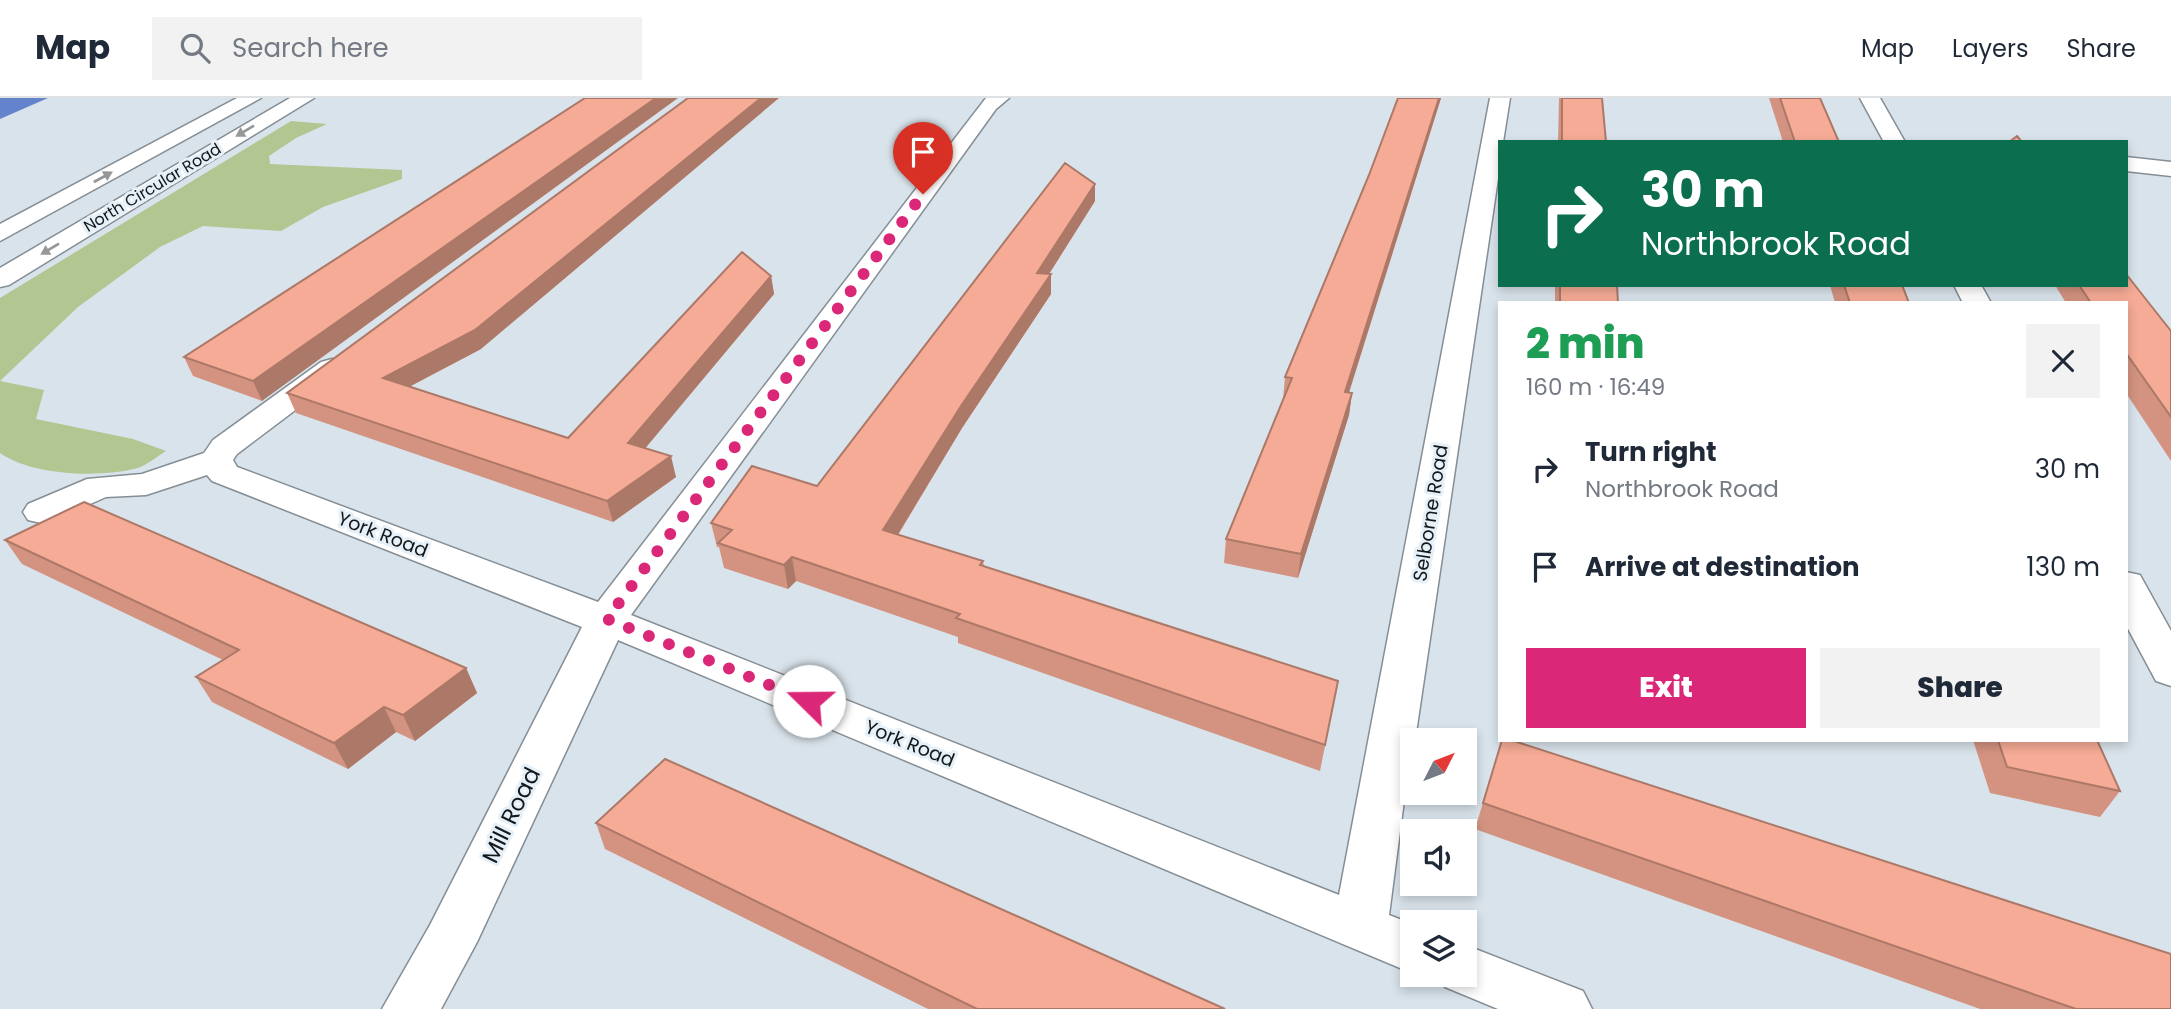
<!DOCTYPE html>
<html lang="en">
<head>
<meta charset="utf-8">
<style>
  body { margin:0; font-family:Poppins,sans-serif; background:#f2f2f3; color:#1f2937; height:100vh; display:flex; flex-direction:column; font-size:26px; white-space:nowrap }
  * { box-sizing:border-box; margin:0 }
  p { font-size:23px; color:#747a83 }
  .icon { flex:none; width:38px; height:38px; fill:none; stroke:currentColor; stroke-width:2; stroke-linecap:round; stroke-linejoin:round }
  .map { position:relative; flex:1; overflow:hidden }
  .panel { position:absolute; left:1498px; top:203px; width:630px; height:441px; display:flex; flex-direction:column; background:#fff; border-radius:0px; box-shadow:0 4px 10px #0003 }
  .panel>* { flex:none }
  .top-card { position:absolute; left:1498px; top:42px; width:630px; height:147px; border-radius:0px; box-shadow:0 4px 10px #0003; background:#0b6e4f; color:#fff; overflow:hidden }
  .needle { width:46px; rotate:48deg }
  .fabs { position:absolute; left:1400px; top:630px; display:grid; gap:14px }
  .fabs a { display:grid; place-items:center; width:77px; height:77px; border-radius:0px; background:#fff; box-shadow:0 4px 10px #0003; font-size:35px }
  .pin { position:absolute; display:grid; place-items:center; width:60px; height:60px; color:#fff; margin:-72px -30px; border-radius:50% 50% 50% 0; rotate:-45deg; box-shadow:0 0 7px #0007 }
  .pin .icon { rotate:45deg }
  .me { position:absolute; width:77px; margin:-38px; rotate:292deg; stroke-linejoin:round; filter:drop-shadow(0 0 5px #0008) }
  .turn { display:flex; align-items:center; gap:24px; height:147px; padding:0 28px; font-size:32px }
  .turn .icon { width:91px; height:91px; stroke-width:2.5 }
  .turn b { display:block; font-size:49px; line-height:60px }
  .round { display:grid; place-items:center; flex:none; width:74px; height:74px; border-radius:0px; background:#f2f2f3 }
  .summary { display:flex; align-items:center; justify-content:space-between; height:119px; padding:0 28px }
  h1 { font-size:42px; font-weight:800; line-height:52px; color:#1e9e55 }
  .action { display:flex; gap:14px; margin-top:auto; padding:14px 28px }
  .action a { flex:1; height:80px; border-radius:0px; background:#db2777; color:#fff; font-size:28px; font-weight:800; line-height:80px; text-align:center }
  .action a+a { background:#f2f2f3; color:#1f2937 }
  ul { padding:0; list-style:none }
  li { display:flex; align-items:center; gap:21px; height:98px; padding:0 28px }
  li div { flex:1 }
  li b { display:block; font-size:26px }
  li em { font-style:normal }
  header { display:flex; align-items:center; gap:42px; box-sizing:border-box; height:98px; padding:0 35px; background:#fff; border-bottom:2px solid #e0e1e3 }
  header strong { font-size:33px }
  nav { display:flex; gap:38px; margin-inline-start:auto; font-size:24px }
  .search { width:490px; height:63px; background:#f2f2f3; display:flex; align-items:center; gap:18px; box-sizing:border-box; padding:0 24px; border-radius:0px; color:#747a83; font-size:26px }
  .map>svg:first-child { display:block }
</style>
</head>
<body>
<header>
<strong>Map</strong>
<div class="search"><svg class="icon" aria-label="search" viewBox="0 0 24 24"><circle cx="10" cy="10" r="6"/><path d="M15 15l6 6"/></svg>Search here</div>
<nav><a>Map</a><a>Layers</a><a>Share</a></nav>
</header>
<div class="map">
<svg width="2171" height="911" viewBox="0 0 2171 911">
  <rect width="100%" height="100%" fill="#d9e3eb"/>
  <!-- green -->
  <path fill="#b2c692" d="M291 23 327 26 296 40 269 58 270 66 402 72V81L323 109 281 133 203 128 160 149 78 209 0 283 44 292 36 321 133 341 166 353C158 358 147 367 138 370 100 380 33 378 0 355V200Z"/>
  <!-- water -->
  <path fill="#6384cd" d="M0 0H48L0 21Z"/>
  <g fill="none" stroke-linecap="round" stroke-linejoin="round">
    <defs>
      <path id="minor" d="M986 0H1009L996 11 631 517 1339 797 1490 0H1510L1503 44H1500V67L1415 642H1412L1389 817 1412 826V875L618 542 477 844 441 911H382L430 827 582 529 212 383 207 377 146 397 106 399 54 422 41 425 28 422 23 414 28 406 87 381 142 376 204 355 213 342 321 264 332 261 343 264 347 270 343 276 237 356 233 362 237 369 598 504Z
        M1860 0H1880L1905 44H1884Z
        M2126 59 2171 64V78L2126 73Z
        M1954 187H1981L1991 205H1963Z
        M2126 474 2140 477 2171 533V588L2156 583 2126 527Z
        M1465 847 1583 893 1592 911H1498L1445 889 1439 877H1465Z"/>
      <path id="highway" d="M237 0H261L0 143V126Z
        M290 0H314L9 187 0 189V170Z"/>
    </defs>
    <!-- minor casing -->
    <use href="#minor" stroke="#858e95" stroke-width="3"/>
    <!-- highway casing -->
    <use href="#highway" stroke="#858e95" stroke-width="3"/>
    <!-- minor -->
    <use href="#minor" fill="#fff" fill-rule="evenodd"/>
    <!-- highway -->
    <use href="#highway" fill="#fff" fill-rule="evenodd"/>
  </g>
  <!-- wall -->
  <path fill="#d39380" d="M585 0 262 303 193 278 184 259Z
    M1398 0H1441L1349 295H1352L1349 317 1298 480 1224 465 1226 441 1283 301 1285 279 1369 77Z
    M1559 0H1602L1606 44H1558Z
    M1769 0H1820L1839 44H1783Z
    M1095 86V103L1049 176 1051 196 962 330 898 437 983 463 984 469 1333 608 1320 673 958 545V539L796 483 788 491 724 470 719 449H717L711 425 817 388Z
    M771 178 774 196 645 350 676 379 613 424 296 315 287 295 481 251 410 288 568 340Z
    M1555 187H1617L1618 205H1555Z
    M1830 187H1902L1909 205H1835Z
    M2055 187H2126L2171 233V363L2126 295V205H2066Z
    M5 442 466 570 477 595 415 643 396 634 348 671 212 604 196 579 223 562 22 466Z
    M1502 642 2171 911H1980L1475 731Z
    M1973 642H2097L2120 693 2100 719 1990 695Z
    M596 725 1225 911H928L605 751Z"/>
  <!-- shaded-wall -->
  <path fill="#ac7868" d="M656 0H678L262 303 253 283Z
    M761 0H779L481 251 390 299 383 280Z
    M1439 0H1441L1342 316 1345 294Z
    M1095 86V103L1037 195V175Z
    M1051 176V196L962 330 886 456 883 432 961 308Z
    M771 178 774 196 633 365 628 345Z
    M1352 295 1349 317 1298 480 1301 456Z
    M671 358 676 379 613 424 607 403Z
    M792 459 796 483 788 491 784 467Z
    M466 570 477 595 415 643 403 617Z
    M384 609 396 634 348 671 334 645Z"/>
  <!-- building -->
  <path fill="#f5ab95" stroke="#ac7868" stroke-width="2" d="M585 0H656L253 283 184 259Z
    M688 0H761L475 232 383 280 568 340 742 154 771 178 628 345 671 358 607 403 287 295Z
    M1398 0H1439L1345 294 1352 295 1301 456 1226 441 1292 280 1285 279 1369 77Z
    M1562 0H1602L1606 44H1562Z
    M1780 0H1820L1839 44H1795Z
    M2017 38 2022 44H2009Z
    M1065 65 1095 86 1037 175 1051 176 961 308 883 432 983 463 980 467 1338 583 1325 647 956 520 960 516 792 459 784 467 718 445 732 432 711 425 752 368 817 388Z
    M2126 176 2171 233V319L2126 255V205H2091L2079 187H2126Z
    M1560 187H1617L1618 205H1560Z
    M1844 187H1902L1909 205H1850Z
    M84 404 466 570 403 617 384 609 334 645 196 579 239 552 5 442Z
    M1502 642H1511L2171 856V911H2076L1483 705Z
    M1998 642H2097L2120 693 2007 669Z
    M665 661 1225 911H977L596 725Z"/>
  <!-- one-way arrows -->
  <defs><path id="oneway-solid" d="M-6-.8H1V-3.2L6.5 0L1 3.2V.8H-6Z" transform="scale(1.75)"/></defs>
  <g fill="#959798">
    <use href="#oneway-solid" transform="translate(245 33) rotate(149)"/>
    <use href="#oneway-solid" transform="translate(103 79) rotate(-29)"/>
    <use href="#oneway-solid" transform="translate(50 151) rotate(149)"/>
  </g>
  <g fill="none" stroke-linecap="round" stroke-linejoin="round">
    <!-- route -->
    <path stroke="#db2777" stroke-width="12" stroke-dasharray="0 21.6" d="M809 603 607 521 923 96"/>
  </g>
  <g text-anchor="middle" stroke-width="6" stroke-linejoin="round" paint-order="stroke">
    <!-- far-street labels -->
    <g font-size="16" fill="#14181a" stroke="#e6f0f8">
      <text transform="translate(152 89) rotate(-31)" y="6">North Circular Road</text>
    </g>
    <!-- street labels -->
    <g font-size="19" fill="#14181a" stroke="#e6f0f8">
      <text transform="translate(1430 415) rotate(-81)" y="7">Selborne Road</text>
      <text transform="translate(383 436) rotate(21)" y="7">York Road</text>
      <text transform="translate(910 645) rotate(22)" y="7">York Road</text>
    </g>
    <!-- near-street labels -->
    <g font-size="23" fill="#14181a" stroke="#e6f0f8">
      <text transform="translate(511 717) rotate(-64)" y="8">Mill Road</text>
    </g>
  </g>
</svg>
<div class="fabs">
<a><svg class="needle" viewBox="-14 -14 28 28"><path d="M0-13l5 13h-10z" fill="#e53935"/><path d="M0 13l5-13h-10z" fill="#747a83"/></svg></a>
<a><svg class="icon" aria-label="sound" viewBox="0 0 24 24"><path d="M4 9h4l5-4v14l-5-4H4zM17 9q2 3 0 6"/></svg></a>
<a><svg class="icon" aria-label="layers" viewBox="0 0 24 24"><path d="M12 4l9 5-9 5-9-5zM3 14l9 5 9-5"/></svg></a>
</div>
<div class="pin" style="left:923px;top:96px;background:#d93025"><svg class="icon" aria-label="arrive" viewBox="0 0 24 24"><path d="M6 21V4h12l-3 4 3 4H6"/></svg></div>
<svg class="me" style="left:809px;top:603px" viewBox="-20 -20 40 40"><circle r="19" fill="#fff"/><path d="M0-13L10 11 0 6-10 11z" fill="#db2777"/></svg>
<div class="top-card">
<div class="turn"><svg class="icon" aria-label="right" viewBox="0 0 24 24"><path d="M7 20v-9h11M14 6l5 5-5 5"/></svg><div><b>30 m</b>Northbrook Road</div></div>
</div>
<section class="panel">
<div class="summary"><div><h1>2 min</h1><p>160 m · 16:49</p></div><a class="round"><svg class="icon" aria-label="close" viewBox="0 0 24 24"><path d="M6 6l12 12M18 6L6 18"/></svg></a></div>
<ul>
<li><svg class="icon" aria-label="right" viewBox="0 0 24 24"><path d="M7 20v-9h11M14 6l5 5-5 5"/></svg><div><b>Turn right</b><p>Northbrook Road</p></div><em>30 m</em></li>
<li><svg class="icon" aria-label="arrive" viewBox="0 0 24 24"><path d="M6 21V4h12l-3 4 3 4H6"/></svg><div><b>Arrive at destination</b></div><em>130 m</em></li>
</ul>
<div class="action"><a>Exit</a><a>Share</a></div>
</section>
</div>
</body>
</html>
